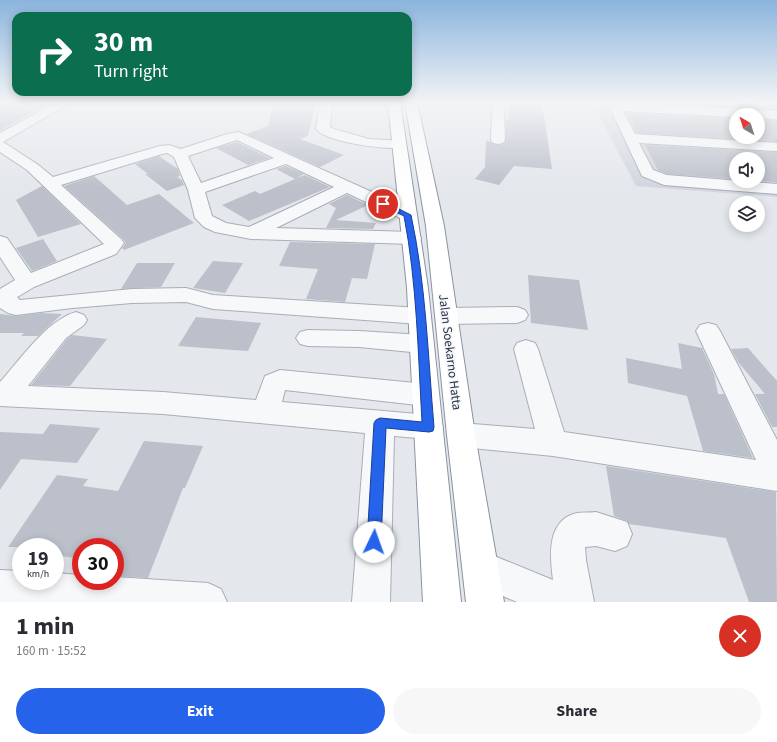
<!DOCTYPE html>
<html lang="en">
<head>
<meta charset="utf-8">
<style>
  body { margin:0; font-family:"Source Sans 3",sans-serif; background:#f7f7f7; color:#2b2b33; height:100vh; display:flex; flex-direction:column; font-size:15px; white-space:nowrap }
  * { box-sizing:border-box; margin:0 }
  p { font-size:13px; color:#7c7c81 }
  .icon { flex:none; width:22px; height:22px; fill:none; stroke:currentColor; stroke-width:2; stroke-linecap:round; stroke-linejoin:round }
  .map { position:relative; height:602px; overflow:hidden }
  .sheet { display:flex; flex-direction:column; background:#fff; flex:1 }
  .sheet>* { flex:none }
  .guide { position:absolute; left:12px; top:12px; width:400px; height:84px; border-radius:12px; box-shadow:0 2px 10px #0003; background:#0b6e4f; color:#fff; overflow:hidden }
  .needle { width:26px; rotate:321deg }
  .controls { position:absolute; left:729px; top:108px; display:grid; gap:8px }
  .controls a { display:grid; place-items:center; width:36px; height:36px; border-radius:50%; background:#fff; box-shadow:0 2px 10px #0003; font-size:20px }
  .speed { position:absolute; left:12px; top:538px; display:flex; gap:8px; font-size:20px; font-weight:700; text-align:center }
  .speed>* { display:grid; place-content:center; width:52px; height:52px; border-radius:50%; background:#fff; box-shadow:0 2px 10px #0003; line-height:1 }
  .speed small { font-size:10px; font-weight:400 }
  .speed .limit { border:6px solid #d22; background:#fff; color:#111 }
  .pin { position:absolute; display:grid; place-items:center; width:34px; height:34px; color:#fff; margin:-17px; border:2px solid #fff; border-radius:50%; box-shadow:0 1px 4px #0007 }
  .me { position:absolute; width:44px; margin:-22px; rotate:3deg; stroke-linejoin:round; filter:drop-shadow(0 0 3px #0008) }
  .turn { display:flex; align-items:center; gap:14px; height:84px; padding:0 16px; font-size:18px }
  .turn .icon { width:52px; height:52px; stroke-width:2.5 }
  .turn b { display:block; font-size:28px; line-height:34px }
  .round { display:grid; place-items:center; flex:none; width:42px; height:42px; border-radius:21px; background:#f7f7f7 }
  .headline { display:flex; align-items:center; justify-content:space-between; height:68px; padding:0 16px }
  h1 { font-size:24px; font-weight:700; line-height:30px }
  .action { display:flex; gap:8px; margin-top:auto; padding:8px 16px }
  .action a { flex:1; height:46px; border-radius:24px; background:#2563eb; color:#fff; font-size:16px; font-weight:700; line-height:46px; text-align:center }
  .action a+a { background:#f7f7f7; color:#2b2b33 }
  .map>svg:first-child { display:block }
</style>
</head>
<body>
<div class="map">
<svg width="777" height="602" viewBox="0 0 777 602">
  <rect width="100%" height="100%" fill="#e4e7ec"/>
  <!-- built -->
  <path fill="#d2d6de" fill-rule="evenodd" d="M592 102H663L690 106 752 110 745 102H777V197L636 186ZM736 115H758V137H736ZM736 159H758V181H736Z"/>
  <!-- building -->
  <path fill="#bbc0ca" d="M0 102H50L0 131Z
    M274 102H316L308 136 300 139 344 155 320 167 246 134 268 126Z
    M510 102H542L552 169 514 166 499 185 475 179 485 167 486 140 498 145 503 144 506 141V119L508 120Z
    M674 102H777V110L675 104Z
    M627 113 736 118V137H758V120H777V142L637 133Z
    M237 142 270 158 248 165 216 148Z
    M645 145 777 152V182L758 181V159H736V179L667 174 658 170Z
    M159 156 178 169 180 176 177 177 182 180 184 185 167 191 145 174H148L135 164Z
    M286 166 304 174 296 178 305 175 330 187 249 221 222 205 255 191 260 194 295 179 276 169Z
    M94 176 127 205 159 194 194 223 124 250 122 248 126 243 122 238 64 186Z
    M42 186 81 224 38 237 16 200Z
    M347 195 368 205 336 220 376 223 373 229 326 228 336 208 329 204Z
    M43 239 57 261 32 271 16 248Z
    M290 242 375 244 367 279 352 278 345 302 306 299 318 269 279 266Z
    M213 261 243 263 225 293 193 288Z
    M137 263H175L161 287 121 289Z
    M528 275 579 280 588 330 531 323Z
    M42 313 62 314 38 336H21L24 333H0V314L16 316Z
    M196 317 261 323 248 351 178 346Z
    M72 335 107 339 70 386 31 385 67 339Z
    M678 343 702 348 714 374 718 394H724L753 458 703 451 687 396 628 383 626 358 682 369Z
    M748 348 777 381V427H772L755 394H765L738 362 731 349Z
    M50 424 100 428 77 463 21 459 0 490V432L43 434Z
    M144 441 203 446 185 488H183L148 578 115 576V547H81V559L55 555V547H8L57 475 88 479 83 486 118 491Z
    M606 466 776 492 777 602H749L726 538 629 524 627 521 614 516Z"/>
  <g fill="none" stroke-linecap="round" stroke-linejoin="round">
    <defs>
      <path id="minor" d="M57 102H72L3 142 37 164 53 177 160 146 169 145 181 149 227 134 239 132 414 211 417 215 414 219 408 220 402 219 347 193 276 228 412 232 419 234 421 238 419 242 412 244 251 239 215 232 204 227 195 218 188 190 174 157 167 153 162 154 61 185 121 239 124 243 116 254 34 287 19 296 17 297 20 300 132 289 186 288 213 295 420 308 428 311 431 316 428 321 420 324 213 309 186 302 132 303 72 308 16 315 8 313 0 308V289L15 280 0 257V236L7 238 31 273 104 244 27 170 0 152V133ZM237 140 274 158 201 183 188 156ZM286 164 334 187 249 227 226 223 212 216 205 192Z
        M320 102H332L330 127 334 129 369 139 404 141 406 144 404 147C389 151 325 142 316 129Z
        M490 102H502L504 109 505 140 503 143 498 144 493 143 491 140 492 109Z
        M622 103 777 111V119L758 118V115H736V117L623 111 635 134 777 143V151L639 143 653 170 667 175 777 184V194L664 185 642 176 610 108 612 105Z
        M517 307 525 310 528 315 525 320 517 323 447 324 439 321 436 316 439 311 447 308Z
        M76 312 84 315 87 320 84 325 66 338 28 386 163 392 256 400 265 376 280 370 426 384 435 388 439 395 435 402 426 406 285 390 282 402 429 415 439 419 443 427 439 435 429 439 394 436 390 602H352L365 433 163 414 0 406V382C20 360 47 320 76 312Z
        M708 323 716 325 720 331 777 440V491L553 456 461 447 451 444 447 435 451 426 461 423 535 429 514 349 517 343 526 340 535 343 538 349 564 432 756 460 696 331 700 325Z
        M308 330 359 331 422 335 431 338 434 344 431 350 422 353 359 347 308 346 300 344 296 338 300 332Z
        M596 512 627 522 632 534 627 546 615 551 596 546 585 547 586 560 594 602H517L469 582 464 569 469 556 482 551 553 580C550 557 546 520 577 513 583 512 590 513 596 512Z
        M0 570 21 571V581H55V573L81 575V581H115V577L208 583 221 589 227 602H0Z"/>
      <path id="highway" d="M388 102H400L428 288 461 602H423L407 288Z
        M405 102H417L444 226 475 435 504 602H466L447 435 426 226Z"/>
    </defs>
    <!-- minor casing -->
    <use href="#minor" stroke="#a9aeb7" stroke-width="2"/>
    <!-- highway casing -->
    <use href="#highway" stroke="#8b94a3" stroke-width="2"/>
    <!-- minor -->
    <use href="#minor" fill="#f7f8fa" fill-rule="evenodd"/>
    <!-- highway -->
    <use href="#highway" fill="#fff" fill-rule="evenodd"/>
  </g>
  <!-- sky -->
  <linearGradient id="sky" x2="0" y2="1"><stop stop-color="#8bb4dd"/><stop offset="0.55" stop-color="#f3f4f6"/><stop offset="1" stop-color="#f3f4f6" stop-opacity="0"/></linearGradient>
  <rect width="777" height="187" fill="url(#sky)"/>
  <!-- route -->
  <path fill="#2563eb" stroke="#184099" d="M383 201 411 215C426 284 428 357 434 427L433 431 429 432 386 428 381 542 379 547 374 550 369 547 367 542 374 423 376 420 380 418 422 422C418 353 417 283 404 216L381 205 380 204Z"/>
  <g text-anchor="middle" stroke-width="3" stroke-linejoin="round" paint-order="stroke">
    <!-- street labels -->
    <g font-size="13" fill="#2b3445" stroke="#f4f6f9">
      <text transform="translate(451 352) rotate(83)" y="5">Jalan Soekarno Hatta</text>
    </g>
  </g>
</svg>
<div class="controls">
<a><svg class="needle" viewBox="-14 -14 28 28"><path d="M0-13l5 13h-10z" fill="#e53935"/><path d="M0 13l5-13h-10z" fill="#7c7c81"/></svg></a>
<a><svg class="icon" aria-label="sound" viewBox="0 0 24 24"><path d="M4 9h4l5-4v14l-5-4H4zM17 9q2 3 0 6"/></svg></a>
<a><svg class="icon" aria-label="layers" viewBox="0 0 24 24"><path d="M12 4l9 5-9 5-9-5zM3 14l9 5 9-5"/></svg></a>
</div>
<div class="speed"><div>19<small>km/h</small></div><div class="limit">30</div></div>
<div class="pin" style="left:383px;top:204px;background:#d93025"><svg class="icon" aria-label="arrive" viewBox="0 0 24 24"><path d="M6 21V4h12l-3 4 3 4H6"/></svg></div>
<svg class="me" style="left:374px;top:542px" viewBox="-20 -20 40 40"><circle r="19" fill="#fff"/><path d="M0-13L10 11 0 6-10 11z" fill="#2563eb"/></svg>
<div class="guide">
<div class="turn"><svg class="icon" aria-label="right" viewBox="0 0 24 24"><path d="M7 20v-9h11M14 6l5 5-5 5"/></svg><div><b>30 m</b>Turn right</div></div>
</div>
</div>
<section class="sheet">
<div class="headline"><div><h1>1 min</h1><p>160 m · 15:52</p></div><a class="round" style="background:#d93025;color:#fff"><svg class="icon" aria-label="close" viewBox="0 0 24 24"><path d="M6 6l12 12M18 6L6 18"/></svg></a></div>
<div class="action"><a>Exit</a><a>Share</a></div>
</section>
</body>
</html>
